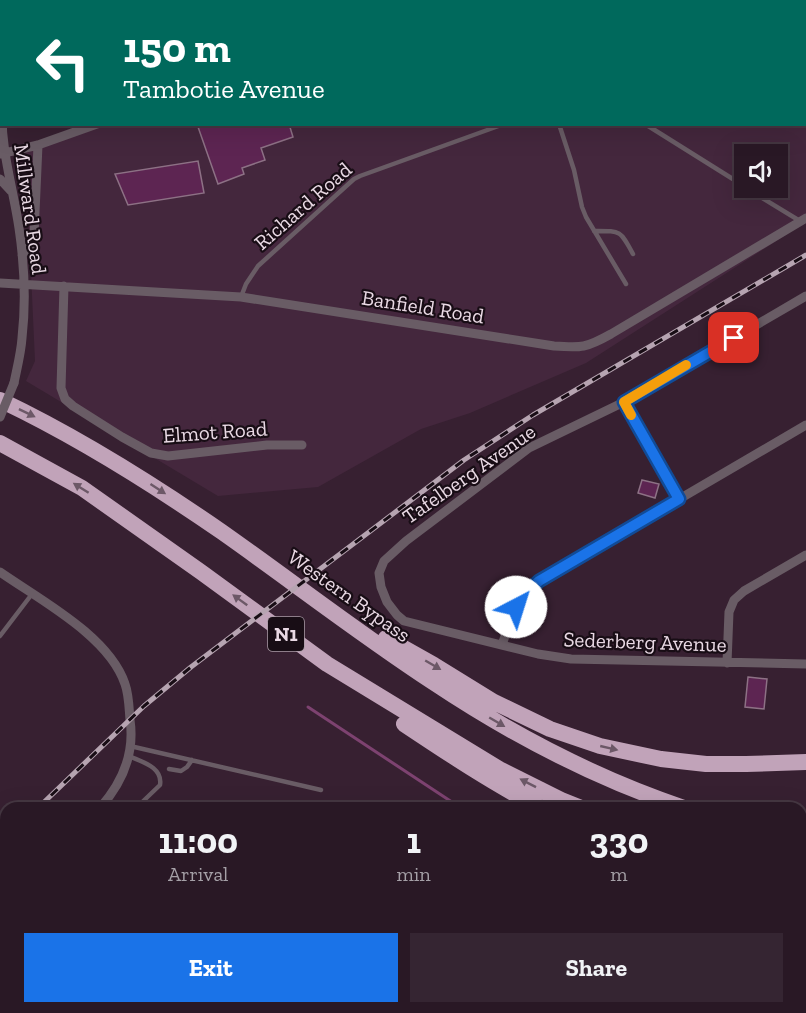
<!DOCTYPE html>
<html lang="en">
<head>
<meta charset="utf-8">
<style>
  body { margin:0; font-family:"Zilla Slab",serif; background:#352532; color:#f1f3f6; height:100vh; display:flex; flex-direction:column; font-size:22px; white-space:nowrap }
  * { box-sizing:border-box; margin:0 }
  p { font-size:20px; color:#a5a0a7 }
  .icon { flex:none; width:33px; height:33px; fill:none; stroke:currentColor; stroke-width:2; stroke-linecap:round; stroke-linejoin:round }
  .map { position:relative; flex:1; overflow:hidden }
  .side { position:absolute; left:0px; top:802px; width:807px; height:212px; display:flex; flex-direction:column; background:#291825; border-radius:18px 18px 0 0; box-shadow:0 6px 24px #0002,0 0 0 2px #453742 }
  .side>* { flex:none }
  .hud { position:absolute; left:0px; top:0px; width:807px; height:126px; box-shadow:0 6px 24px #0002,0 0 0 2px #453742; background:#00695c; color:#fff; overflow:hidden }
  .tools { position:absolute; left:734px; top:144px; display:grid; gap:12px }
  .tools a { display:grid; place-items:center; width:54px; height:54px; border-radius:0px; background:#291825; box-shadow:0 6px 24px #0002,0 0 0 2px #453742; font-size:30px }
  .pin { position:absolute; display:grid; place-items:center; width:51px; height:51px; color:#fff; margin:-26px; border-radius:12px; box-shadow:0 3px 9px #0006 }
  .me { position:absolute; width:66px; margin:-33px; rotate:40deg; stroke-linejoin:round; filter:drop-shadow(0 0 4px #0008) }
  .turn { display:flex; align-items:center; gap:21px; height:126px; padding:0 24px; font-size:27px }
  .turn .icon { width:78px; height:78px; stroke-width:2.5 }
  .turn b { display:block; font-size:42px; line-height:51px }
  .eta { display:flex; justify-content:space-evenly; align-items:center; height:102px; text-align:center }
  .eta b { font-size:36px; font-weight:800; line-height:42px }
  .cta { display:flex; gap:12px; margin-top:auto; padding:12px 24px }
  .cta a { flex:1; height:69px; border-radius:0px; background:#1a73e8; color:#fff; font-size:24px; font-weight:800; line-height:69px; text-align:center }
  .cta a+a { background:#352532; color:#f1f3f6 }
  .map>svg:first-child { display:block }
</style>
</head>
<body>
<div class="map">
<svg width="806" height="1013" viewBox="0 0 806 1013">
  <rect width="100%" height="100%" fill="#372031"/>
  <!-- built -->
  <path fill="#44273d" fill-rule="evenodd" d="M449 0H806V222L586 363 470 413 421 429 318 487 218 496 26 381 35 361 28 207 19 155 103 124H806V2L445 1ZM744 154H777V188H744Z"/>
  <!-- green -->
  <path fill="#5a3451" d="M7 1008H145L139 1013H8Z"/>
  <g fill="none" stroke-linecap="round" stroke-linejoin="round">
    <!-- stream -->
    <path stroke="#7d4270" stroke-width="3" d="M308 707 461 808
      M763 1008 771 1013"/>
  </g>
  <!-- building -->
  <path fill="#5d2552" stroke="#8d7185" stroke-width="1.5" d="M197 124H289L293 137 261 148 265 160 242 168 244 174 218 184Z
    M198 161 204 193 128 205 115 174Z
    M642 480 659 484 655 498 638 493Z
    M748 677 767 679 764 709 745 707Z"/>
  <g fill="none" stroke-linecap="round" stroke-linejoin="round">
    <!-- service -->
    <path stroke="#695c65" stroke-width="4.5" d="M562 0V2
      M806 21V20
      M559 124 574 170 582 207 586 217 626 284
      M645 124 744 186
      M746 188 800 221
      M594 231C621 231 620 230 633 254
      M241 297 246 284 258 266 354 179 360 176 504 124
      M0 636 32 594
      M130 746 321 790
      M129 756C142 762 163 767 160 785L136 808
      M169 769 181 771 187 767 192 760
      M78 1013 81 1008"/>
    <!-- minor -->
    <path stroke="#695c65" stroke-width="9" d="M117 0V2
      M4 2V0
      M39 2 43 0
      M202 2 205 0
      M450 2 454 0
      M0 13H2
      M2 110C1 152 13 187 19 228 24 262 26 303 22 338 21 353 17 368 14 383
      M0 154 38 145 97 124
      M0 179 11 191
      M22 255 32 244 34 235 38 145
      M0 283 241 297 554 346C582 348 586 348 611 334L806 218
      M64 286 61 388 65 399 73 406 122 437 151 453 168 456 267 445H302
      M806 296 624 402 529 448 406 541 384 561 379 573 381 587 387 602 397 615 404 621 538 654 571 659 806 664
      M624 402 679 499
      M0 572C40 600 109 636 125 684 129 695 129 708 130 720 135 754 122 783 100 808
      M502 645C511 618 517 600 539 581L806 425
      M727 663 729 612 734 600 744 591 806 555
      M0 930 6 916"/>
    <!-- motorway -->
    <path stroke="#c1a3b9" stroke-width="16" d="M0 400C78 437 151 483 222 532 293 582 361 635 433 682 511 734 595 778 684 808
      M0 443 82 488 201 572 327 664 501 770 561 800 581 808
      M386 638 434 665 494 702 550 729 600 746 661 759 706 764H746L806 762
      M404 724C449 754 494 784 541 808
      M801 845 806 846
      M801 884 806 885
      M801 909 806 911"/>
    <defs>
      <path id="rail" d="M38 808 144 706 191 667 464 460 533 415 806 255
        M0 854 6 848"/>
    </defs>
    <!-- rail casing -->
    <use href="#rail" stroke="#b6a4b1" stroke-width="5"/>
    <!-- rail -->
    <use href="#rail" stroke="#180d15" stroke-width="3" stroke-dasharray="9" stroke-linecap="butt"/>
    <!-- minor-bridge -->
    <path stroke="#695c65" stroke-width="9" d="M0 417 14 383"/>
  </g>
  <!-- one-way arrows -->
  <defs><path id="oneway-solid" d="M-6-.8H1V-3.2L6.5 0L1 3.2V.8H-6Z" transform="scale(1.5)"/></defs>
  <g fill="#6c5867">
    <use href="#oneway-solid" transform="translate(27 413) rotate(26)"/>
    <use href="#oneway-solid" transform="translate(81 488) rotate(-148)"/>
    <use href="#oneway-solid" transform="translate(158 489) rotate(33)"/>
    <use href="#oneway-solid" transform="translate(240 600) rotate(-144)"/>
    <use href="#oneway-solid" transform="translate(433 665) rotate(30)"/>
    <use href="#oneway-solid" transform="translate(497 722) rotate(30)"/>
    <use href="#oneway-solid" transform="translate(609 748) rotate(13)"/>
    <use href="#oneway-solid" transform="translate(528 783) rotate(-153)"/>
  </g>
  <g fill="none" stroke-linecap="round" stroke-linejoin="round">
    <defs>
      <path id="route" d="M516 607 526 593 539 581 679 499 624 402 734 338"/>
    </defs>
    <!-- route casing -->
    <use href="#route" stroke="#114b97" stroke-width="15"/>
    <!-- route -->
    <use href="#route" stroke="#1a73e8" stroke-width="10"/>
    <!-- slow -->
    <path stroke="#f59e0b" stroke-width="10" d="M631 415 624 402 686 365"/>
  </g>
  <g text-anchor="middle" stroke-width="4.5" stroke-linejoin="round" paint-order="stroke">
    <!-- shield labels -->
    <rect fill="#180d15" stroke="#aa9ca6" stroke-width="1.5" x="268" y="617" width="36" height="34" rx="4.5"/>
    <g font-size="20" font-weight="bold" fill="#e9d9e4">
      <text x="286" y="641">N1</text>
    </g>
    <!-- street labels -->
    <g font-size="21" fill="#e9d9e4" stroke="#180d15">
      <text transform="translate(303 206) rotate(-41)" y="7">Richard Road</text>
      <text transform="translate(30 209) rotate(82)" y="7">Millward Road</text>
      <text transform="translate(423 307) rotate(9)" y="7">Banfield Road</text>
      <text transform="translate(215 432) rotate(-4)" y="7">Elmot Road</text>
      <text transform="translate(469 474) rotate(-35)" y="7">Tafelberg Avenue</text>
      <text transform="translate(349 596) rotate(35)" y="7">Western Bypass</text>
      <text transform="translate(645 642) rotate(2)" y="7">Sederberg Avenue</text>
    </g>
  </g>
</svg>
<div class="tools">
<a><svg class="icon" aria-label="sound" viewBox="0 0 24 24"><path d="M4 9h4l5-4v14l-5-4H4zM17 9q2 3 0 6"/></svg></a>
</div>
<div class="pin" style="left:734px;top:338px;background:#d93025"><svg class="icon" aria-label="arrive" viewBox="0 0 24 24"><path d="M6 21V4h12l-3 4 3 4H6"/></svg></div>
<svg class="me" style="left:516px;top:607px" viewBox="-20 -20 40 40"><circle r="19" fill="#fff"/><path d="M0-13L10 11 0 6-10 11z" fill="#1a73e8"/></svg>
<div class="hud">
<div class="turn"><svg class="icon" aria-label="left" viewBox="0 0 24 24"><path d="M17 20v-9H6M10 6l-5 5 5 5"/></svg><div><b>150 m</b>Tambotie Avenue</div></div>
</div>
<section class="side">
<div class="eta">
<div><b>11:00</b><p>Arrival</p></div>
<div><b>1</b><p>min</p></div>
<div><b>330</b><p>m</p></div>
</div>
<div class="cta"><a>Exit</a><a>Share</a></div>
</section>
</div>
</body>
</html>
